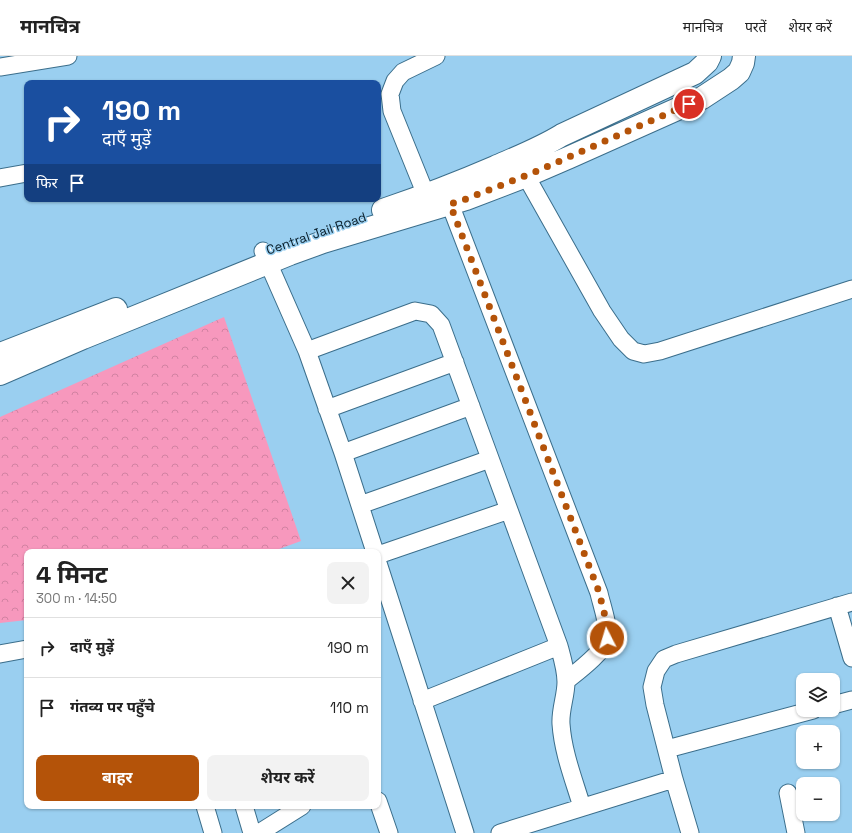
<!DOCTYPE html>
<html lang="hi">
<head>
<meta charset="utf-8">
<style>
  body { margin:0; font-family:"Space Grotesk","Noto Sans Devanagari",sans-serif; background:#f2f2f2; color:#222; height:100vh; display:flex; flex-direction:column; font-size:15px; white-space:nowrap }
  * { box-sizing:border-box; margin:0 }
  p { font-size:13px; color:#767676 }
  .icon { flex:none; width:22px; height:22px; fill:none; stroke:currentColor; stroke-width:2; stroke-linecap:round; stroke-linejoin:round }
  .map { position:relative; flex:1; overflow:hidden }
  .panel { position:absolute; left:24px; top:493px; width:357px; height:260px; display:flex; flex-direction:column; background:#fff; border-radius:8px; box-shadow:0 1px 3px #0004 }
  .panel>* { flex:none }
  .top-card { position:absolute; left:24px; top:24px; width:357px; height:122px; border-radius:8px; box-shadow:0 1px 3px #0004; background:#1a4fa0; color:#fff; overflow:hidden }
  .controls { position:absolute; left:796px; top:617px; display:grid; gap:8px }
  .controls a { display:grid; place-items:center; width:44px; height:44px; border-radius:8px; background:#fff; box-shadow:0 1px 3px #0004; font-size:20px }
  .pin { position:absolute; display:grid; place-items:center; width:34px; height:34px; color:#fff; margin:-17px; border:2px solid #fff; border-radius:50%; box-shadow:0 1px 4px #0007 }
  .me { position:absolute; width:44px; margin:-22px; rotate:355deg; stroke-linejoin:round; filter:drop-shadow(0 0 3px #0008) }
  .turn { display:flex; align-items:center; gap:14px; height:84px; padding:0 12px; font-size:18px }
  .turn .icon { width:52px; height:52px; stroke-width:2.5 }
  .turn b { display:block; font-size:28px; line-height:34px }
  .then { display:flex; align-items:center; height:38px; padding:0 12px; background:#0003; gap:8px; font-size:15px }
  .round { display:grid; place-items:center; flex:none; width:42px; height:42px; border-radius:8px; background:#f2f2f2 }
  .head { display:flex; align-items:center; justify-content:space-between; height:68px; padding:0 12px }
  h1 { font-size:24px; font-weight:700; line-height:30px }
  .action { display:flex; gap:8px; margin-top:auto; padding:8px 12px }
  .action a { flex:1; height:46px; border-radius:8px; background:#b45309; color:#fff; font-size:16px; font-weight:700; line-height:46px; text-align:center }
  .action a+a { background:#f2f2f2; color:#222 }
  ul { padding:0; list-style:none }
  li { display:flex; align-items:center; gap:12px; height:60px; padding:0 12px; border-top:1px solid #e0e0e0 }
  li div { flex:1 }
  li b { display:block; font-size:15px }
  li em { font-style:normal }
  header { display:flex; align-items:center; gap:24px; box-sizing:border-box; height:56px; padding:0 20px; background:#fff; border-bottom:1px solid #e0e0e0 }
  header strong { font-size:19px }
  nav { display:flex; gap:22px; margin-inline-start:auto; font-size:14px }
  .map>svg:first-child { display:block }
</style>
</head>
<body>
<header>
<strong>मानचित्र</strong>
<nav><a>मानचित्र</a><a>परतें</a><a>शेयर करें</a></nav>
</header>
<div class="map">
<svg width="852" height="777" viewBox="0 0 852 777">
  <defs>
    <pattern id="park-crowns" width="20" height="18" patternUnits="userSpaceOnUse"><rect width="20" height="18" fill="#f798bd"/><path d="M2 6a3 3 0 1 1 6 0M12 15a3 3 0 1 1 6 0" fill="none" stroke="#d282a2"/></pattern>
  </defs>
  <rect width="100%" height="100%" fill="#9acff0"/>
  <!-- park -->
  <path fill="url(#park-crowns)" d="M224 261 301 485 271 496H27V564L0 567V361Z"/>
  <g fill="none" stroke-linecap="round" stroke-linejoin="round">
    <defs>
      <path id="street" d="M0 11 68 0
        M526 120 602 255 621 283 633 295 644 298 660 295 852 233
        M0 122 27 117
        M426 139 392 55 390 38 395 25 403 16 436 0
        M450 148 599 537C601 547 610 572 607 583 604 596 577 616 566 625
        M263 195 307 295 343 397 375 496
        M307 295 415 255 431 258 441 269 559 590C562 601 566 614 566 626 566 640 560 654 561 668 563 697 574 724 582 751
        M327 353 455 306
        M343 397 471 350
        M360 449 490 403
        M378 499 509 454
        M378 507 465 777
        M837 550 852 602
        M0 598 27 593
        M422 645 559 590
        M833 649 852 644
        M667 693 813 654
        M788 737 796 777
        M378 745 389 777
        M205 750 213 777
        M244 750 252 777
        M259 777 302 750
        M500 777 674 723
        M690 777 674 723 655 649 652 631 656 615 664 603 676 598 852 546"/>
      <path id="secondary" d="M383 154C421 141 458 127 495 111 518 101 541 92 562 79L695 17 707 6 710 0
        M0 298 116 253
        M0 318 83 282 290 198 323 186 466 143 526 120 570 101 702 42 731 23 739 16 743 7 744 0"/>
    </defs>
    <!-- street casing -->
    <use href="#street" stroke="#3b6e8b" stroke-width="19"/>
    <!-- secondary casing -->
    <use href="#secondary" stroke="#3b6e8b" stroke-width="24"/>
    <!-- street -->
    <use href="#street" stroke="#fff" stroke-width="17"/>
    <!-- secondary -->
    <use href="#secondary" stroke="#fff" stroke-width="22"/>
  </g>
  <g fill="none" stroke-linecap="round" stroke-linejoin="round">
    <!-- route -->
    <path stroke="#b45309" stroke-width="7" stroke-dasharray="0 12.6" d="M607 582V568L599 536 450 148 466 143 535 116 689 48"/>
  </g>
  <g text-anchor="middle" stroke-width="3" stroke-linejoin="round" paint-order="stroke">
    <!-- street labels -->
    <g font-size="13" fill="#071c28" stroke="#9acff0">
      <text transform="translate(316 177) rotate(-19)" y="5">Central Jail Road</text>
    </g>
  </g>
</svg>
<div class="controls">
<a><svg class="icon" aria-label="layers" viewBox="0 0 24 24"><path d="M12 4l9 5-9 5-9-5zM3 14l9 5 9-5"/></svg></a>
<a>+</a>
<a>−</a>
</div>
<div class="pin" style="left:689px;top:48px;background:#d93025"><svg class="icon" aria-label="arrive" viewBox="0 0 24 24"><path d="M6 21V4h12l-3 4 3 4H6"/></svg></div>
<svg class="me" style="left:607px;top:582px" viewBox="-20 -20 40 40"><circle r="17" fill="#b45309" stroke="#fff" stroke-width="3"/><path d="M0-11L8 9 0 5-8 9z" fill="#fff"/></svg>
<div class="top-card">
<div class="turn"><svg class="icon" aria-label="right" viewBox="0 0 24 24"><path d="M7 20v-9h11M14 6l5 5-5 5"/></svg><div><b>190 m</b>दाएँ मुड़ें</div></div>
<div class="then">फिर<svg class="icon" aria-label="arrive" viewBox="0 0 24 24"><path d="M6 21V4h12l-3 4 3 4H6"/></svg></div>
</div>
<section class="panel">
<div class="head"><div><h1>4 मिनट</h1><p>300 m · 14:50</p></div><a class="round"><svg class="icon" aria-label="close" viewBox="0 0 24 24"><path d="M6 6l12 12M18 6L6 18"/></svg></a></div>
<ul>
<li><svg class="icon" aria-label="right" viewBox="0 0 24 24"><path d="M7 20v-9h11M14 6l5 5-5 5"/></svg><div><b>दाएँ मुड़ें</b></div><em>190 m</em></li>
<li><svg class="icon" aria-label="arrive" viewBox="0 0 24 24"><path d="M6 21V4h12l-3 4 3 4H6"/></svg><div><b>गंतव्य पर पहुँचे</b></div><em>110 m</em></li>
</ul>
<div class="action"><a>बाहर</a><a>शेयर करें</a></div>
</section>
</div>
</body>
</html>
